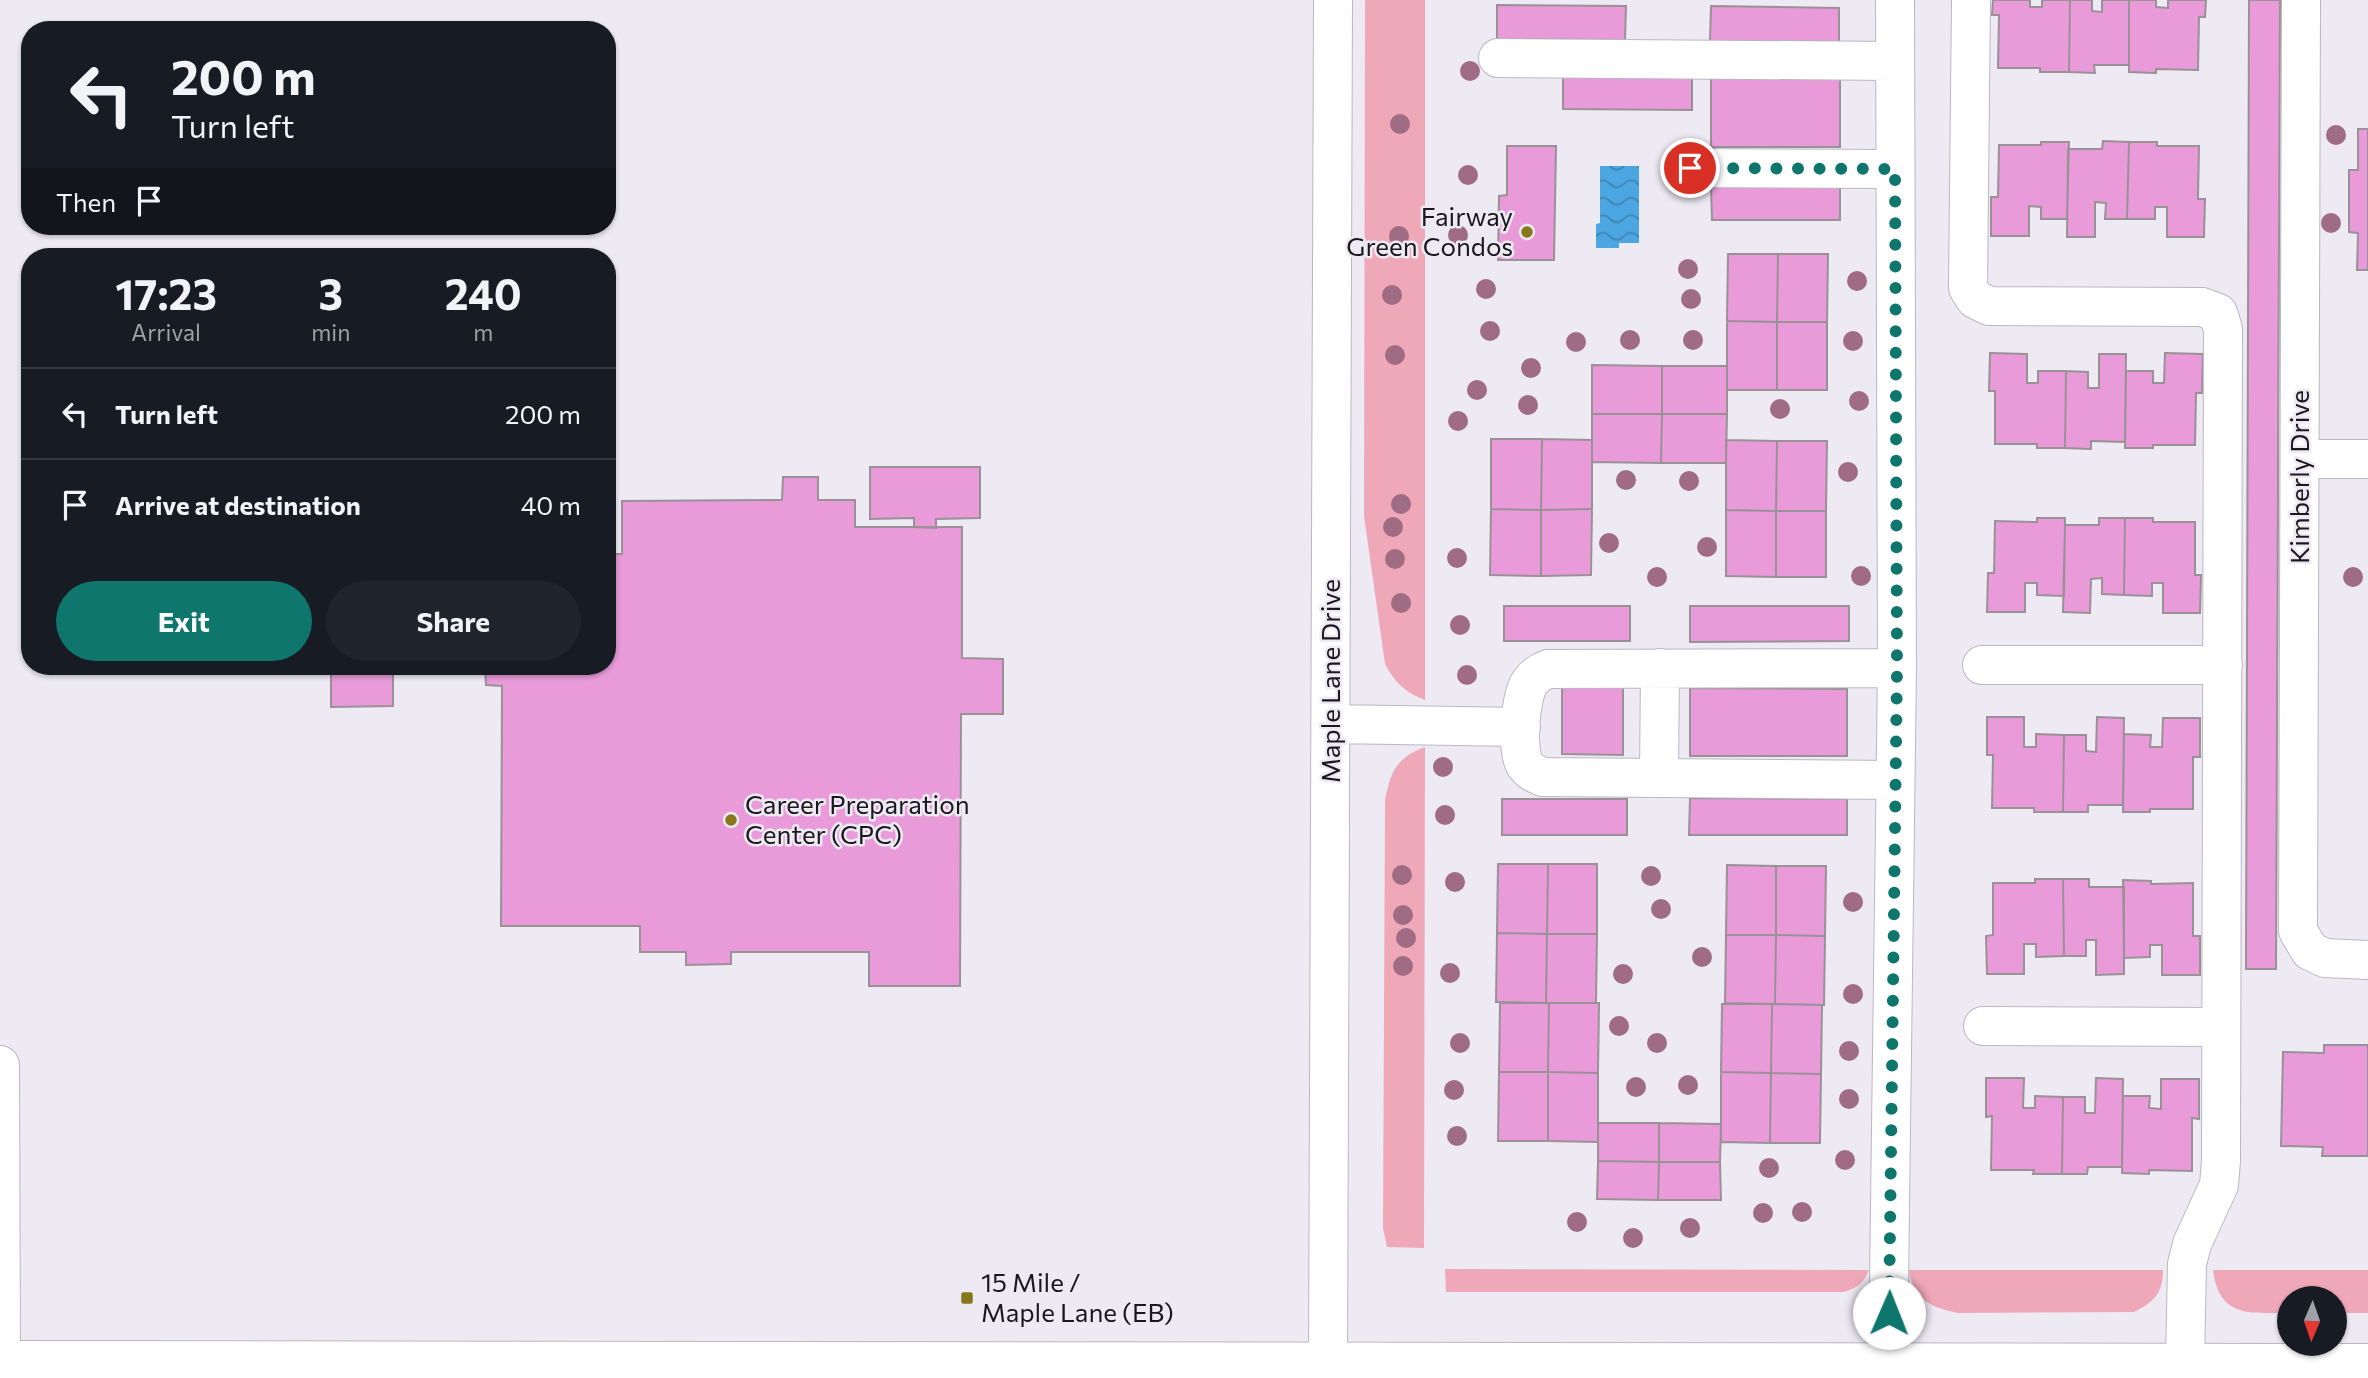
<!DOCTYPE html>
<html lang="en">
<head>
<meta charset="utf-8">
<style>
  body { margin:0; font-family:Commissioner,sans-serif; background:#20242c; color:#f1f3f6; height:100vh; display:flex; flex-direction:column; font-size:26px; white-space:nowrap }
  * { box-sizing:border-box; margin:0 }
  p { font-size:23px; color:#9ea1a6 }
  .icon { flex:none; width:38px; height:38px; fill:none; stroke:currentColor; stroke-width:2; stroke-linecap:round; stroke-linejoin:round }
  .map { position:relative; flex:1; overflow:hidden }
  .drawer { position:absolute; left:21px; top:248px; width:595px; height:427px; display:flex; flex-direction:column; background:#171b24; border-radius:28px; box-shadow:0 2px 5px #0004 }
  .drawer>* { flex:none }
  .banner { position:absolute; left:21px; top:21px; width:595px; height:214px; border-radius:28px; box-shadow:0 2px 5px #0004; background:#171b24; color:#f1f3f6; overflow:hidden }
  .needle { width:46px; rotate:182deg }
  .tools { position:absolute; left:2277px; top:1286px; display:grid; gap:14px }
  .tools a { display:grid; place-items:center; width:70px; height:70px; border-radius:50%; background:#171b24; box-shadow:0 2px 5px #0004; font-size:35px }
  .pin { position:absolute; display:grid; place-items:center; width:60px; height:60px; color:#fff; margin:-30px; border:4px solid #fff; border-radius:50%; box-shadow:0 2px 7px #0007 }
  .me { position:absolute; width:77px; margin:-38px; rotate:1deg; stroke-linejoin:round; filter:drop-shadow(0 0 5px #0008) }
  .turn { display:flex; align-items:center; gap:24px; height:147px; padding:0 35px; font-size:32px }
  .turn .icon { width:91px; height:91px; stroke-width:2.5 }
  .turn b { display:block; font-size:49px; line-height:60px }
  .then { display:flex; align-items:center; height:66px; padding:0 35px; background:#0003; gap:14px; font-size:26px }
  .eta { display:flex; justify-content:space-evenly; align-items:center; height:119px; text-align:center }
  .eta b { font-size:42px; font-weight:700; line-height:49px }
  .action { display:flex; gap:14px; margin-top:auto; padding:14px 35px }
  .action a { flex:1; height:80px; border-radius:42px; background:#0f766e; color:#fff; font-size:28px; font-weight:700; line-height:80px; text-align:center }
  .action a+a { background:#20242c; color:#f1f3f6 }
  ul { padding:0; list-style:none }
  li { display:flex; align-items:center; gap:21px; height:91px; padding:0 35px; border-top:2px solid #363941 }
  li div { flex:1 }
  li b { display:block; font-size:26px }
  li em { font-style:normal }
  .map>svg:first-child { display:block }
</style>
</head>
<body>
<div class="map">
<svg width="2368" height="1378" viewBox="0 0 2368 1378">
  <defs>
    <pattern id="water-waves" width="16" height="10" patternUnits="userSpaceOnUse" patternTransform="scale(1.75)"><rect width="16" height="10" fill="#4ca6e1"/><path d="M0 5q4-4 8 0t8 0" fill="none" stroke="#3e86b6"/></pattern>
  </defs>
  <rect width="100%" height="100%" fill="#eeeaf4"/>
  <!-- grass -->
  <path fill="#efa8b7" d="M1365 0H1425V700C1405 692 1396 684 1385 664L1364 516Z
    M1425 747 1424 1248 1387 1247 1383 1228 1385 800C1391 771 1396 758 1425 747Z
    M1445 1269 1869 1270C1863 1284 1857 1288 1843 1292H1446Z
    M1908 1270H2163C2163 1293 2154 1302 2134 1312L1958 1313C1929 1307 1916 1300 1908 1270Z
    M2213 1270H2368V1313H2335L2334 1298H2289V1313C2249 1313 2219 1318 2213 1270Z"/>
  <!-- water -->
  <path fill="url(#water-waves)" d="M1600 166H1639V243H1619V248H1596V224L1600 223Z"/>
  <!-- building -->
  <path fill="#e99bd9" stroke="#9a9197" stroke-width="2" d="M1993 0H2030V7H2042V0H2070L2069 72H2040V68H1998L1999 15H1992Z
    M2070 0H2092V11L2102 12V0H2129V65H2094L2095 73 2069 72Z
    M2129 0H2156V7L2168 8V0H2206L2205 17H2199L2198 70 2156 69V73L2129 72Z
    M2249 0H2280L2276 969H2246Z
    M1497 5 1626 6 1625 40 1497 39Z
    M1711 6 1839 8V42L1710 41Z
    M1563 75 1692 76V110L1563 109Z
    M1711 75 1840 76V147H1711Z
    M2358 129H2368V270H2357L2358 233 2349 232V170H2358Z
    M2103 141 2129 142 2127 219H2105L2106 203 2095 202V237H2067L2068 149H2102Z
    M2041 142H2069L2067 219H2041V207L2029 206V236H1991V197H1998L1999 145H2041Z
    M2129 142H2157V146H2199L2198 199H2205L2204 237H2167V207H2155V219H2127Z
    M1507 146H1556L1554 260H1498L1499 196 1507 195Z
    M1840 185V220H1712L1711 186Z
    M1728 254H1778L1777 322 1727 321Z
    M1778 254H1828L1827 322H1777Z
    M1727 321 1777 322V390H1727Z
    M1777 322H1827V390H1777Z
    M1990 353 2027 354V383H2038V371H2066L2065 448H2037V444H1995V391H1989Z
    M2165 353 2203 354 2202 393H2196L2195 445H2153V448H2125L2126 371H2153V383H2164Z
    M2099 354H2126L2125 442 2091 441V449L2065 448 2066 371 2088 372V388H2099Z
    M1592 365 1662 366V414H1592Z
    M1662 366H1727V414H1662Z
    M1592 414H1662L1661 463 1592 462Z
    M1662 414H1727L1726 463H1661Z
    M1491 439H1542L1541 510 1491 509Z
    M1542 439 1592 440V509L1541 510Z
    M1726 440 1777 441 1776 511 1726 510Z
    M1777 441H1827L1826 511H1776Z
    M870 467H980V518L936 519V528L914 527V518L870 519Z
    M783 477H818V500H855V527H962V658L1003 659V714H961L960 986H869V952H731V964L686 965V952H640V926H501L502 686 486 685 485 667H607V554H622V501L782 500Z
    M1491 509 1541 510V576L1490 575Z
    M1592 509 1591 575 1541 576V510Z
    M1726 510 1776 511V577L1726 576Z
    M1776 511H1826V577H1776Z
    M2037 518H2065L2064 596 2037 595V583H2025V612H1987L1988 573H1994L1995 521 2037 522Z
    M2099 518H2125L2124 595 2102 594V578L2091 579 2090 613 2063 612 2065 525H2099Z
    M2125 518H2153V522H2195V575H2201L2200 613H2163V583H2152V596L2124 595Z
    M1504 606H1630V641H1504Z
    M1690 606H1849V641L1690 642Z
    M331 667H393V706L331 707Z
    M1562 687H1623V755L1562 754Z
    M1690 688 1847 689V756H1690Z
    M1987 717H2024V747H2036V734L2064 735 2063 812H2034V808H1992L1993 755H1987Z
    M2097 717 2124 718 2123 805H2088V812H2063L2064 735H2086V751L2096 752Z
    M2163 718H2200V757H2193V809H2150V812H2123L2124 734 2151 735 2150 747H2162Z
    M1690 798 1847 799V835H1689Z
    M1502 799H1627V835H1502Z
    M1498 864H1548L1547 934 1497 933Z
    M1548 864H1597V934H1547Z
    M1727 865 1776 866V935H1726Z
    M1776 866H1826L1825 936 1776 935Z
    M2035 879H2063L2064 956 2036 957V944H2024V974H1987L1986 936 1993 935V883H2035Z
    M2063 879H2089V887H2124V974L2096 975V940H2086V956H2064Z
    M2123 880 2151 881V884L2193 883V936H2200V975H2162V945H2150V957L2124 958Z
    M1497 933 1547 934 1546 1003 1496 1002Z
    M1547 934H1597L1596 1003H1546Z
    M1726 935H1776L1775 1004 1725 1003Z
    M1776 935 1825 936 1824 1005 1775 1004Z
    M1500 1003H1549L1548 1072H1499Z
    M1549 1003H1599L1598 1073 1548 1072Z
    M1722 1004H1772L1771 1073 1721 1072Z
    M1772 1004 1822 1005 1821 1074 1771 1073Z
    M2324 1045H2368V1156H2322L2323 1147 2281 1146 2283 1052 2324 1053Z
    M1499 1072H1548V1141H1498Z
    M1548 1072 1598 1073V1142L1548 1141Z
    M1721 1072 1771 1073 1770 1143 1721 1142Z
    M1771 1073 1821 1074 1820 1143H1770Z
    M1986 1078H2024L2023 1108H2035V1096L2063 1097 2062 1174H2033L2034 1170H1991L1992 1116 1986 1117Z
    M2096 1078 2123 1079 2122 1167H2088L2087 1174H2062L2063 1097H2085V1113H2095Z
    M2161 1079H2199V1119L2192 1118V1171L2149 1170V1174L2122 1173 2123 1096H2150L2149 1108 2161 1109Z
    M1598 1123H1659V1162L1598 1161Z
    M1659 1123 1721 1124 1720 1162H1659Z
    M1598 1161 1659 1162 1658 1200 1597 1199Z
    M1659 1162H1720L1721 1200H1658Z"/>
  <g fill="none" stroke-linecap="round" stroke-linejoin="round">
    <defs>
      <path id="minor" d="M1971 0 1968 288 1975 299 1989 306 2202 307 2218 313 2223 329 2221 1161 2219 1185 2192 1244 2187 1264 2185 1363
        M2301 0 2298 931 2310 951 2325 958 2368 960
        M1498 58 1895 61
        M1690 168 1895 169
        M2300 459H2368
        M1982 665H2223
        M1331 724 1521 727
        M1659 778 1660 668
        M1895 780 1543 777C1536 774 1530 772 1525 765 1516 749 1520 697 1530 682 1535 675 1540 672 1548 669L1897 668
        M1983 1026 2221 1027
        M0 1065 1 1360
        M1888 1361 1897 668 1895 0
        M1328 1362 1333 0"/>
      <path id="major" d="M0 1360 2368 1363"/>
    </defs>
    <!-- minor casing -->
    <use href="#minor" stroke="#bbb7c2" stroke-width="40"/>
    <!-- major casing -->
    <use href="#major" stroke="#bbb7c2" stroke-width="40"/>
    <!-- minor -->
    <use href="#minor" stroke="#fff" stroke-width="38"/>
    <!-- major -->
    <use href="#major" stroke="#fff" stroke-width="38"/>
  </g>
  <!-- trees -->
  <g fill="#9f6c84">
    <circle cx="1470" cy="71" r="10"/>
    <circle cx="1400" cy="124" r="10"/>
    <circle cx="2336" cy="135" r="10"/>
    <circle cx="1468" cy="175" r="10"/>
    <circle cx="2331" cy="223" r="10"/>
    <circle cx="1458" cy="235" r="10"/>
    <circle cx="1399" cy="236" r="10"/>
    <circle cx="1688" cy="269" r="10"/>
    <circle cx="1857" cy="281" r="10"/>
    <circle cx="1486" cy="289" r="10"/>
    <circle cx="1392" cy="295" r="10"/>
    <circle cx="1691" cy="299" r="10"/>
    <circle cx="1490" cy="331" r="10"/>
    <circle cx="1630" cy="340" r="10"/>
    <circle cx="1693" cy="340" r="10"/>
    <circle cx="1853" cy="341" r="10"/>
    <circle cx="1576" cy="342" r="10"/>
    <circle cx="1395" cy="355" r="10"/>
    <circle cx="1531" cy="368" r="10"/>
    <circle cx="1477" cy="390" r="10"/>
    <circle cx="1859" cy="401" r="10"/>
    <circle cx="1528" cy="405" r="10"/>
    <circle cx="1780" cy="409" r="10"/>
    <circle cx="1458" cy="421" r="10"/>
    <circle cx="1848" cy="472" r="10"/>
    <circle cx="1626" cy="480" r="10"/>
    <circle cx="1689" cy="481" r="10"/>
    <circle cx="1401" cy="504" r="10"/>
    <circle cx="1393" cy="527" r="10"/>
    <circle cx="1609" cy="543" r="10"/>
    <circle cx="1707" cy="547" r="10"/>
    <circle cx="1457" cy="558" r="10"/>
    <circle cx="1395" cy="559" r="10"/>
    <circle cx="1861" cy="576" r="10"/>
    <circle cx="1657" cy="577" r="10"/>
    <circle cx="2353" cy="577" r="10"/>
    <circle cx="1401" cy="603" r="10"/>
    <circle cx="1460" cy="625" r="10"/>
    <circle cx="1467" cy="675" r="10"/>
    <circle cx="1443" cy="767" r="10"/>
    <circle cx="1445" cy="815" r="10"/>
    <circle cx="1402" cy="875" r="10"/>
    <circle cx="1651" cy="876" r="10"/>
    <circle cx="1455" cy="882" r="10"/>
    <circle cx="1853" cy="902" r="10"/>
    <circle cx="1661" cy="909" r="10"/>
    <circle cx="1403" cy="915" r="10"/>
    <circle cx="1406" cy="938" r="10"/>
    <circle cx="1702" cy="957" r="10"/>
    <circle cx="1403" cy="966" r="10"/>
    <circle cx="1450" cy="973" r="10"/>
    <circle cx="1623" cy="974" r="10"/>
    <circle cx="1853" cy="994" r="10"/>
    <circle cx="1619" cy="1026" r="10"/>
    <circle cx="1460" cy="1043" r="10"/>
    <circle cx="1657" cy="1043" r="10"/>
    <circle cx="1849" cy="1051" r="10"/>
    <circle cx="1688" cy="1085" r="10"/>
    <circle cx="1636" cy="1087" r="10"/>
    <circle cx="1454" cy="1090" r="10"/>
    <circle cx="1849" cy="1099" r="10"/>
    <circle cx="1457" cy="1136" r="10"/>
    <circle cx="1845" cy="1160" r="10"/>
    <circle cx="1769" cy="1168" r="10"/>
    <circle cx="1802" cy="1212" r="10"/>
    <circle cx="1763" cy="1213" r="10"/>
    <circle cx="1577" cy="1222" r="10"/>
    <circle cx="1690" cy="1228" r="10"/>
    <circle cx="1633" cy="1238" r="10"/>
  </g>
  <g fill="none" stroke-linecap="round" stroke-linejoin="round">
    <!-- route -->
    <path stroke="#0f766e" stroke-width="12" stroke-dasharray="0 21.6" d="M1690 168 1895 169 1897 668 1889 1313"/>
  </g>
  <!-- markers -->
  <g fill="#86771b" stroke="#eeeaf4" stroke-width="2.5">
    <circle cx="1527" cy="232" r="7"/>
    <circle cx="731" cy="820" r="7"/>
    <rect x="960" y="1291" width="14" height="14" rx="3.5"/>
  </g>
  <g text-anchor="middle" stroke-width="5" stroke-linejoin="round" paint-order="stroke">
    <!-- poi labels -->
    <g font-size="26" fill="#1a181c" stroke="#eeeaf4" text-anchor="start">
      <text x="1513" y="226" text-anchor="end">Fairway<tspan x="1513" dy="30">Green Condos</tspan></text>
      <text x="745" y="814">Career Preparation<tspan x="745" dy="30">Center (CPC)</tspan></text>
      <text x="981" y="1292">15 Mile /<tspan x="981" dy="30">Maple Lane (EB)</tspan></text>
    </g>
    <!-- street labels -->
    <g font-size="26" fill="#1a181c" stroke="#eeeaf4">
      <text transform="translate(2300 477) rotate(-90)" y="9">Kimberly Drive</text>
      <text transform="translate(1331 681) rotate(-90)" y="9">Maple Lane Drive</text>
    </g>
  </g>
</svg>
<div class="tools">
<a><svg class="needle" viewBox="-14 -14 28 28"><path d="M0-13l5 13h-10z" fill="#e53935"/><path d="M0 13l5-13h-10z" fill="#9ea1a6"/></svg></a>
</div>
<div class="pin" style="left:1690px;top:168px;background:#d93025"><svg class="icon" aria-label="arrive" viewBox="0 0 24 24"><path d="M6 21V4h12l-3 4 3 4H6"/></svg></div>
<svg class="me" style="left:1889px;top:1313px" viewBox="-20 -20 40 40"><circle r="19" fill="#fff"/><path d="M0-13L10 11 0 6-10 11z" fill="#0f766e"/></svg>
<div class="banner">
<div class="turn"><svg class="icon" aria-label="left" viewBox="0 0 24 24"><path d="M17 20v-9H6M10 6l-5 5 5 5"/></svg><div><b>200 m</b>Turn left</div></div>
<div class="then">Then<svg class="icon" aria-label="arrive" viewBox="0 0 24 24"><path d="M6 21V4h12l-3 4 3 4H6"/></svg></div>
</div>
<section class="drawer">
<div class="eta">
<div><b>17:23</b><p>Arrival</p></div>
<div><b>3</b><p>min</p></div>
<div><b>240</b><p>m</p></div>
</div>
<ul>
<li><svg class="icon" aria-label="left" viewBox="0 0 24 24"><path d="M17 20v-9H6M10 6l-5 5 5 5"/></svg><div><b>Turn left</b></div><em>200 m</em></li>
<li><svg class="icon" aria-label="arrive" viewBox="0 0 24 24"><path d="M6 21V4h12l-3 4 3 4H6"/></svg><div><b>Arrive at destination</b></div><em>40 m</em></li>
</ul>
<div class="action"><a>Exit</a><a>Share</a></div>
</section>
</div>
</body>
</html>
